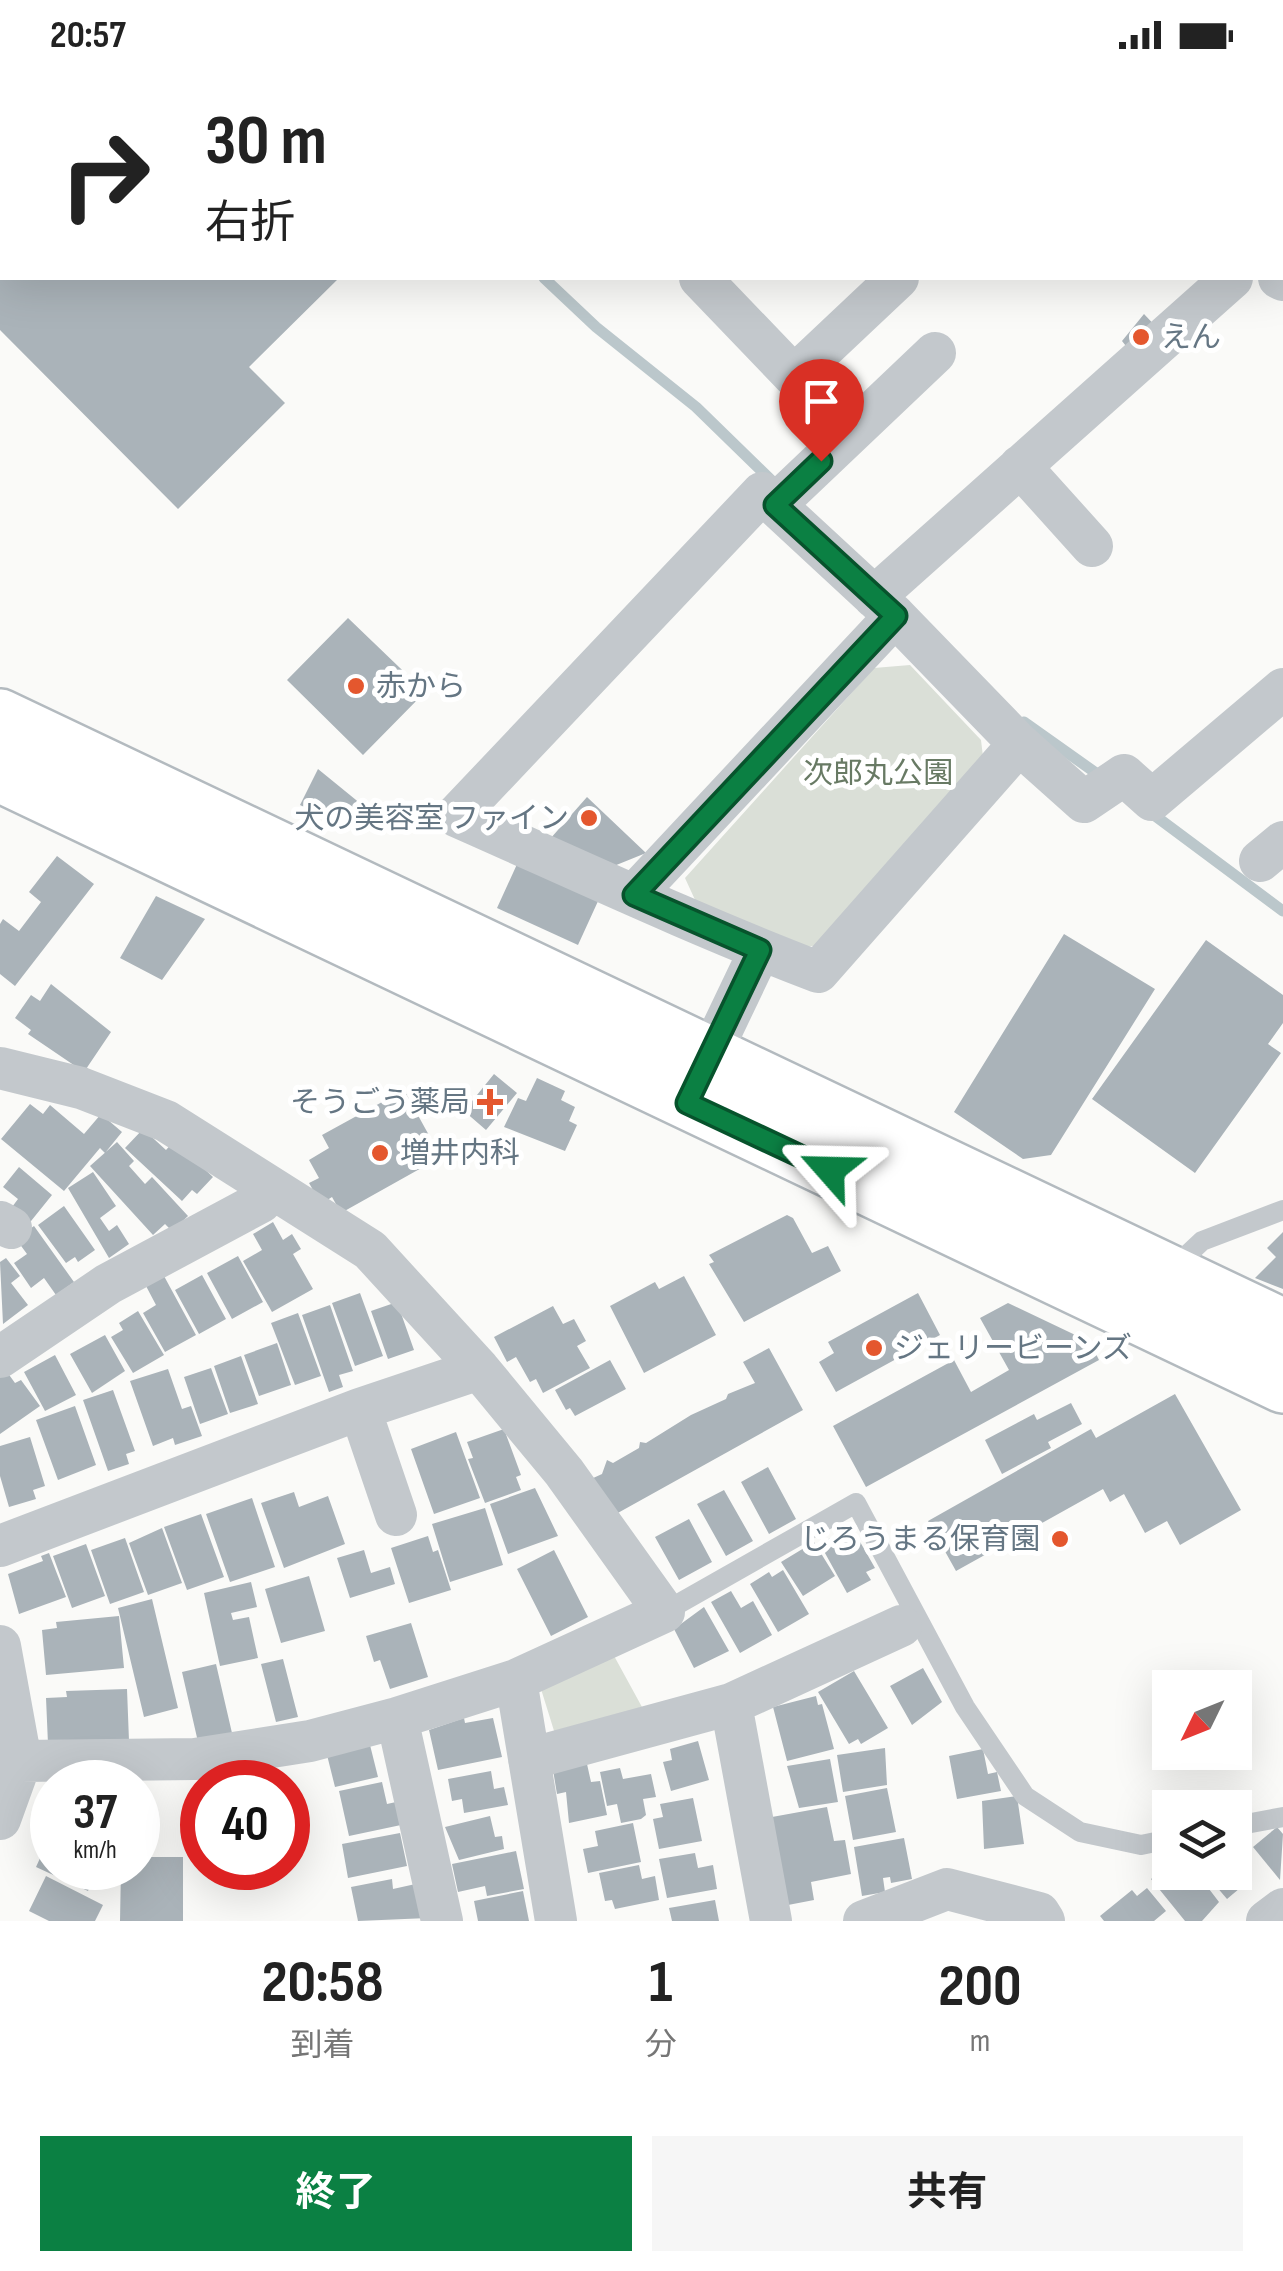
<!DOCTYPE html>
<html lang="ja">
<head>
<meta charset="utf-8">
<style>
  body { margin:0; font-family:"Sofia Sans Condensed","Noto Sans JP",sans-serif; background:#f6f6f6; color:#222; height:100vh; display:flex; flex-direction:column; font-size:38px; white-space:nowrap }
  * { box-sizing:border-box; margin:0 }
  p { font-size:32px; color:#767676 }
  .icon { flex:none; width:55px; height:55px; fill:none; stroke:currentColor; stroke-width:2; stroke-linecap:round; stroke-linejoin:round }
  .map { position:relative; height:1851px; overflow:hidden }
  .side { display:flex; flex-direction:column; background:#fff; flex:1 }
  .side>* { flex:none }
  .top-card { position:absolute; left:0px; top:0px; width:1285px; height:210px; box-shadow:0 10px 40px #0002; background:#fff; color:#222; overflow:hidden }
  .needle { width:65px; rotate:227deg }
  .tools { position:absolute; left:1152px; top:1600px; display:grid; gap:20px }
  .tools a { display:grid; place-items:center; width:100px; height:100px; border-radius:0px; background:#fff; box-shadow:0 10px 40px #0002; font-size:50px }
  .speed { position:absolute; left:30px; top:1690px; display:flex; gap:20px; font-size:50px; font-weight:700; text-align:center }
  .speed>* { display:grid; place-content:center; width:130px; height:130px; border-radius:50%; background:#fff; box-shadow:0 10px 40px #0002; line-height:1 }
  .speed small { font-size:25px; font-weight:400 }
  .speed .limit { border:15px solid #d22; background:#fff; color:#111 }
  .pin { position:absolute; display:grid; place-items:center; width:85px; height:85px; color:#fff; margin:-102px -42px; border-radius:50% 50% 50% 0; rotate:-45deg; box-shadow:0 0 10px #0007 }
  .pin .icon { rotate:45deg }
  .me { position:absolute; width:110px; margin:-55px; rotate:295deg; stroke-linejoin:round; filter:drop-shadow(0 0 8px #0008) }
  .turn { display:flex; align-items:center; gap:35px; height:210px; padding:0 40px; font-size:45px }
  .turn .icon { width:130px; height:130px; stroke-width:2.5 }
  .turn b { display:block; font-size:70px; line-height:85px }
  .eta { display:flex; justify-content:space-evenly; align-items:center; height:170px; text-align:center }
  .eta b { font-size:60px; font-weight:700; line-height:70px }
  .button { display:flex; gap:20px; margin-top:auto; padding:20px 40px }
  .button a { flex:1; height:115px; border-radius:0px; background:#0b8043; color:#fff; font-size:40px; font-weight:700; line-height:115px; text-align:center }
  .button a+a { background:#f6f6f6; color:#222 }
  .status { display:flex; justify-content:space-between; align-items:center; height:70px; padding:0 50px; background:#fff; direction:ltr }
  .status svg { height:28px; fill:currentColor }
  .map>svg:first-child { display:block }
</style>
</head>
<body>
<div class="status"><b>20:57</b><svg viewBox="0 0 49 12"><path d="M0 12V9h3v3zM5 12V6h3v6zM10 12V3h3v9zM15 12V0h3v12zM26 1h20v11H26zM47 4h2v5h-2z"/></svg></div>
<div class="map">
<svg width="1283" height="1851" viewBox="0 0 1283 1851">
  <rect width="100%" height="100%" fill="#fafaf8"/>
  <!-- green -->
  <path fill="#dadfd7" d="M910 595 981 670 984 695 818 875 798 879 696 832 685 808 874 598Z
    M613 1584 642 1637 555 1664 541 1619Z"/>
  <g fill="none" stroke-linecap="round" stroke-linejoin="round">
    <!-- stream -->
    <path stroke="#bbc7cb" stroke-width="11" d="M342 0 345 2
      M544 208 596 257 696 337 772 411
      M1024 652 1103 708
      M1150 742 1283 841"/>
  </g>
  <!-- building -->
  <path fill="#aab3b9" d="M0 208H339L249 297 285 333 178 439 0 260Z
    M1144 244 1162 263 1137 290 1122 271Z
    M348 548 425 622 363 685 287 610Z
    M318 699 372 743 360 764 300 735Z
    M587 727 646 783 604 800 550 769Z
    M57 786 94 814 15 916 0 904V854L3 849 19 861 41 832 29 822Z
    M518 792 599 829 578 875 497 838Z
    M156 826 205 849 162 910 120 888Z
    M1064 864 1155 919 1051 1085 1023 1089 954 1042Z
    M1206 870 1283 925V953L1268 974 1281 983 1195 1103 1092 1029Z
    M51 914 111 962 84 1002 28 964 31 960 15 948 31 925 40 931Z
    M494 1004 517 1023 486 1060 464 1041Z
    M537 1008 565 1021 561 1030 575 1037 569 1051 577 1055 565 1081 504 1057 518 1028 526 1031Z
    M404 1020 441 1087 341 1143 332 1127 321 1134 309 1113 319 1108 309 1090 329 1078 322 1065Z
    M30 1034 43 1044 50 1035 84 1064 101 1044 122 1062 105 1083 100 1078 64 1121 1 1069Z
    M143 1059 166 1080 174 1071 213 1107 197 1124 192 1120 182 1131 125 1078Z
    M117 1072 134 1091 129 1096 145 1114 152 1107 188 1146 172 1161 165 1154 153 1165 90 1096Z
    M19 1097 52 1125 27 1156 9 1141 18 1129 3 1117Z
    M93 1102 116 1136 100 1148 109 1161 117 1155 129 1174 109 1188 68 1118Z
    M64 1136 95 1180 78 1192 75 1187 66 1193 38 1155Z
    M787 1145 793 1148 812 1183 828 1176 841 1201 744 1252 709 1194 714 1192 709 1185Z
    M273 1152 283 1170 292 1164 301 1179 293 1184 313 1219 272 1242 243 1191 262 1180 253 1164Z
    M34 1156 74 1212 56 1225 44 1208 31 1218 14 1193 27 1184 16 1169Z
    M1283 1162V1219L1255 1208 1276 1187 1267 1178Z
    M238 1186 263 1232 232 1249 207 1203Z
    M6 1188 20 1206 11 1213 28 1235 3 1254 0 1192Z
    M202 1205 226 1249 199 1264 175 1220Z
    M164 1206 196 1265 165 1282 143 1243 156 1235 146 1216Z
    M684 1206 716 1265 644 1303 610 1236 655 1212 659 1219Z
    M360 1223 383 1286 355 1296 332 1233Z
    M918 1223 940 1265 836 1322 819 1292 834 1283 828 1272Z
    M397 1232 414 1280 388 1289 371 1241Z
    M1008 1233 1090 1272 1099 1290 866 1417 833 1356 954 1290 971 1322 1009 1300 980 1248Z
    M330 1235 353 1301 339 1305 343 1317 329 1322 302 1245Z
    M553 1236 563 1254 574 1249 586 1271 577 1276 590 1298 543 1323 536 1309 530 1312 516 1287 507 1292 494 1267Z
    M138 1241 164 1285 133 1303 111 1267 123 1260 119 1253Z
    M298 1243 321 1306 295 1315 271 1253Z
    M105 1265 125 1301 92 1323 70 1284Z
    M277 1273 291 1315 259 1326 244 1285Z
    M769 1278 803 1340 616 1444 591 1409 602 1404 607 1390 613 1393 639 1378 640 1372 646 1373 691 1345 726 1329 728 1324 755 1313 743 1292Z
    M55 1285 76 1325 45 1341 24 1302Z
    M241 1286 258 1334 230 1343 214 1296Z
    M610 1290 626 1319 575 1346 570 1338 566 1340 555 1320Z
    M211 1298 228 1344 200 1354 184 1307Z
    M168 1299 182 1339 191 1336 202 1366 175 1375 173 1368 153 1376 130 1311Z
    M7 1302 15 1313 21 1310 40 1336 0 1364V1307Z
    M113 1320 135 1381 126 1384 129 1394 108 1401 83 1330Z
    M1175 1324 1241 1440 1180 1475 1167 1451 1145 1463 1124 1424 1110 1432 1103 1419 956 1501 928 1451 1091 1359 1096 1368Z
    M1071 1333 1082 1354 1048 1372 1051 1378 1002 1404 985 1370 1034 1344 1037 1350Z
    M75 1336 96 1395 58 1410 36 1350Z
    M504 1359 521 1405 516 1407 521 1420 485 1433 468 1389 473 1388 467 1372Z
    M456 1362 480 1428 434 1444 411 1379Z
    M30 1367 45 1416 33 1420 36 1429 9 1437 0 1406V1376Z
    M768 1397 796 1449 769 1464 741 1412Z
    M535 1418 558 1466 508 1484 490 1434Z
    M724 1420 753 1471 726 1486 697 1434Z
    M294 1422 299 1437 328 1426 345 1474 284 1498 261 1433Z
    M252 1428 275 1497 230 1512 206 1444Z
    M485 1438 503 1495 450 1512 432 1454Z
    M201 1444 224 1507 187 1520 164 1457Z
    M689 1449 712 1492 679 1510 655 1467Z
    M851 1456 875 1498 866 1502 871 1510 847 1523 820 1474Z
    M162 1458 182 1513 148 1525 129 1473Z
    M428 1466 433 1482 438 1480 451 1520 409 1533 391 1478Z
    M125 1468 144 1522 110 1534 91 1480Z
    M814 1472 835 1506 803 1526 781 1492Z
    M86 1474 105 1526 72 1538 53 1486Z
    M364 1480 371 1503 390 1497 395 1514 350 1528 337 1488Z
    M554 1480 588 1547 551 1566 517 1499Z
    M49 1483 66 1527 19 1544 8 1504 43 1491 41 1486Z
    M783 1500 809 1544 778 1562 750 1514 769 1502 772 1507Z
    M309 1506 325 1561 281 1573 265 1519Z
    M251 1512 257 1537 231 1543 233 1550 249 1547 258 1588 220 1596 204 1523Z
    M731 1521 741 1538 753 1531 772 1565 740 1583 711 1532Z
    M152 1529 178 1638 144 1647 118 1538Z
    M704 1537 729 1581 694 1598 674 1559Z
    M119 1546 124 1598 46 1605 42 1560 57 1558 56 1552Z
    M411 1553 428 1607 390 1619 380 1590 374 1592 366 1566Z
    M283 1589 298 1647 276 1652 261 1594Z
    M216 1594 232 1663 198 1672 182 1602Z
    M923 1598 942 1632 912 1655 890 1616Z
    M854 1601 888 1658 861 1674 858 1669 849 1674 818 1622Z
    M127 1619 129 1671 48 1674 46 1628 67 1627 66 1621Z
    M816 1626 818 1635 822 1634 834 1679 787 1691 773 1637Z
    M464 1648 465 1653 493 1648 502 1687 438 1700 429 1660Z
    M369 1671 378 1707 335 1717 326 1681Z
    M698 1671 709 1710 671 1721 663 1692 672 1690 670 1679Z
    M885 1678 887 1715 843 1722 837 1685Z
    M983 1679 988 1704 997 1702 1001 1721 957 1729 949 1686Z
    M830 1689 838 1732 799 1738 787 1696Z
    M587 1694 591 1712 600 1711 607 1745 569 1753 566 1722 557 1724 553 1700Z
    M620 1698 623 1709 651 1704 656 1727 643 1729 646 1745 641 1749 621 1753 617 1734 607 1736 600 1702Z
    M491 1701 494 1719 504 1717 508 1735 464 1743 462 1729 452 1731 448 1709Z
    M382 1712 387 1734 396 1732 401 1755 349 1766 339 1721Z
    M887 1718 896 1762 853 1770 845 1726Z
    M1017 1726 1024 1774 984 1779 982 1731Z
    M693 1728 702 1771 659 1779 653 1749 663 1747 660 1734Z
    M827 1737 834 1771 845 1770 851 1804 811 1812 814 1830 788 1835 772 1747Z
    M490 1746 495 1767 502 1766 504 1779 459 1790 445 1757Z
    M633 1753 641 1792 588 1803 583 1779 598 1776 595 1761Z
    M1277 1757 1283 1764 1280 1810 1253 1777Z
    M400 1763 407 1796 348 1808 342 1774Z
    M904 1768 912 1809 891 1813 890 1807 883 1808 885 1822 862 1826 854 1777Z
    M516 1781 524 1819 487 1826 485 1816 458 1822 452 1794Z
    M1235 1782 1251 1801 1252 1808 1227 1829 1204 1802H1235Z
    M695 1783 698 1798 713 1795 717 1819 667 1828 659 1789Z
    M41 1786 52 1791V1798H98L88 1821 36 1797Z
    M138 1787H183V1851H120L121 1798H138Z
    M1170 1794V1802H1194L1202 1818 1206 1815 1219 1832 1202 1851H1185L1151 1809Z
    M639 1795 642 1809 655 1806 659 1830 615 1839 612 1830 605 1831 599 1803Z
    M46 1806 103 1835 95 1851H49L29 1841Z
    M392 1809 393 1819 420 1813 428 1848 358 1851 351 1817Z
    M1147 1818 1166 1841 1154 1851H1104L1100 1846 1132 1820 1137 1826Z
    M523 1821 529 1851H478L474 1831Z
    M715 1830 719 1851H672L669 1838Z"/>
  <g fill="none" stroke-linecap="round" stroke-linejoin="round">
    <defs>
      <path id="secondary" d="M0 647 1283 1257
        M0 704 1283 1315"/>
    </defs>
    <!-- secondary casing -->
    <use href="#secondary" stroke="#b3babf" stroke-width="60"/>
    <!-- lane -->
    <path stroke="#c3c8cc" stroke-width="20" d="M1170 1201 1202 1171 1283 1140
      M664 1542 856 1433 965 1637 1025 1726 1080 1762 1141 1775 1170 1769
      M1235 1756 1283 1747"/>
    <!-- street -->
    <path stroke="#c3c8cc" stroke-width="42" d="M872 0 877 2
      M752 2 755 0
      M700 208 794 306 898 208
      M1279 208 1283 210
      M1020 396 1092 476
      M775 435 935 283
      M874 527 1232 208
      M1019 674 1084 732 1124 705 1152 730 1283 619
      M1260 791 1283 772
      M634 825 895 546 1019 674 818 902C695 855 576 799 456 746L762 423 895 546
      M0 998 81 1018 166 1051 370 1180 479 1299 360 1339
      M698 1010 760 880
      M0 1152 11 1158
      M0 1287 108 1214 261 1132
      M0 1476 360 1339 396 1445
      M0 1576 21 1691 0 1749
      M516 1610 556 1851
      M731 1634 771 1851
      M397 1648 516 1610 664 1542 564 1402 479 1299
      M529 1689 731 1634 901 1556
      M21 1691 195 1689 310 1671 397 1648 442 1851
      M864 1851 947 1819 1039 1843 1044 1851
      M1267 1851 1283 1839"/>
    <!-- secondary -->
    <use href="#secondary" stroke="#fff" stroke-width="55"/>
  </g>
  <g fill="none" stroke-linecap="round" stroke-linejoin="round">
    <defs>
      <path id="route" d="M821 391 775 435 896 546 634 825 760 880 687 1033 830 1100"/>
    </defs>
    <!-- route casing -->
    <use href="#route" stroke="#07532c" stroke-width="25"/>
    <!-- route -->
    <use href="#route" stroke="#0b8043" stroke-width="18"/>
  </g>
  <!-- markers -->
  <g fill="#e4572e" stroke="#fff" stroke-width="4">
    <circle cx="1141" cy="267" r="10"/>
    <circle cx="356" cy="616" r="10"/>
    <circle cx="589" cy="748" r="10"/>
    <path d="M485 1017h10v10h10v10h-10v10h-10v-10h-10v-10h10z"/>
    <circle cx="380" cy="1083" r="10"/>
    <circle cx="874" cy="1278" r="10"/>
    <circle cx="1060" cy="1469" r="10"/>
  </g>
  <g text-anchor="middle" stroke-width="10" stroke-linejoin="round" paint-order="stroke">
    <!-- poi labels -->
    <g font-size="30" fill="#657683" stroke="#fff" text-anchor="start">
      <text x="1161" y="277">えん</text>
      <text x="376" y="626">赤から</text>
      <text x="569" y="758" text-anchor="end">犬の美容室 ファイン</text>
      <text x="470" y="1042" text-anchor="end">そうごう薬局</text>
      <text x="400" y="1093">増井内科</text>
      <text x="894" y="1288">ジェリービーンズ</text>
      <text x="1040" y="1479" text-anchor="end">じろうまる保育園</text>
    </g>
    <!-- park labels -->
    <g font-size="30" fill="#687a64" stroke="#fff">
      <text x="878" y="713">次郎丸公園</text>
    </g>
  </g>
</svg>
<div class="tools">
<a><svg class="needle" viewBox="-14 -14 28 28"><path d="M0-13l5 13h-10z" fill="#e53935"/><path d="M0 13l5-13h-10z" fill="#767676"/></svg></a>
<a><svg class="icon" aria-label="layers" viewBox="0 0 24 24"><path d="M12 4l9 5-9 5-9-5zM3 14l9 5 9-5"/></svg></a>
</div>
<div class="speed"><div>37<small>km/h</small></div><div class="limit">40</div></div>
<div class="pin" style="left:821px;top:391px;background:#d93025"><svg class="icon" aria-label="arrive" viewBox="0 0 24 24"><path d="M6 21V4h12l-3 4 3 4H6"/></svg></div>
<svg class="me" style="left:830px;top:1100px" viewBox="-20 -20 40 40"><path d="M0-17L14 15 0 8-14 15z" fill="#0b8043" stroke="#fff" stroke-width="4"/></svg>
<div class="top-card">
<div class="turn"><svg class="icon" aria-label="right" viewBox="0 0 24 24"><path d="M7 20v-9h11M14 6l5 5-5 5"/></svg><div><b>30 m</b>右折</div></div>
</div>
</div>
<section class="side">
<div class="eta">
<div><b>20:58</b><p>到着</p></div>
<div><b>1</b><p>分</p></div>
<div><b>200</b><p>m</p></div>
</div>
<div class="button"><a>終了</a><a>共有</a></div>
</section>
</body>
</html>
